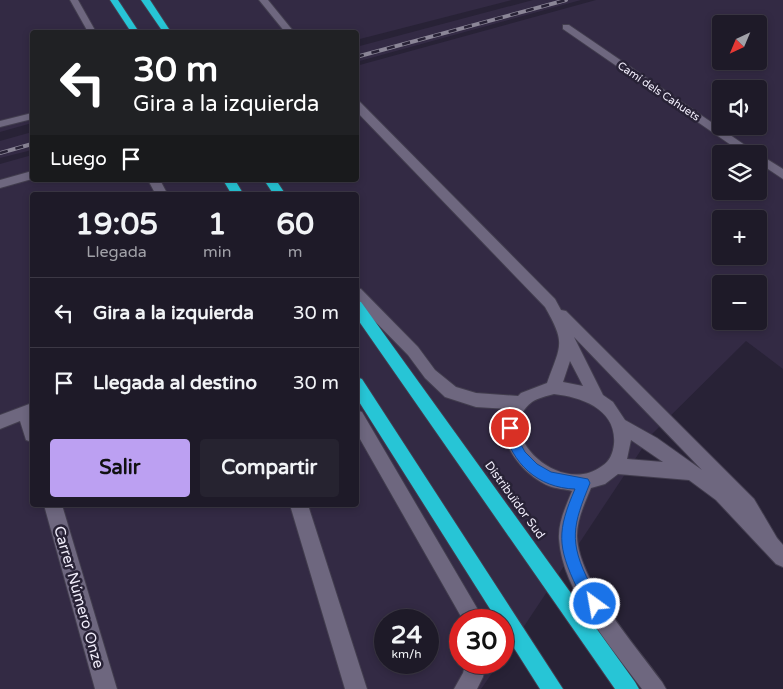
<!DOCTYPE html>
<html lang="es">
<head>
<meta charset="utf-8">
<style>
  body { margin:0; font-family:"Varela Round",sans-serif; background:#262330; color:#f1f3f6; height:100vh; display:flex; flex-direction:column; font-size:19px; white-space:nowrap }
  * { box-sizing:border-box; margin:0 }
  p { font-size:16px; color:#a1a1a8 }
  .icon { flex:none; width:28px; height:28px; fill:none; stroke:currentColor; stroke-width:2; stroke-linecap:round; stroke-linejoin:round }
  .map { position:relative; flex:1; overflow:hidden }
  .sheet { position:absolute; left:30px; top:192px; width:329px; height:315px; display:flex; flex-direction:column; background:#1e1a28; border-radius:5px; box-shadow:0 2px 8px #0003,0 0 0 1px #3c3845 }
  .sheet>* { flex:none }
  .guide { position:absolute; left:30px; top:30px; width:329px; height:152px; border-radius:5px; box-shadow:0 2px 8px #0003,0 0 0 1px #3c3845; background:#202124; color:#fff; overflow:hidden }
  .needle { width:32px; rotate:224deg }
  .tools { position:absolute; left:712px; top:15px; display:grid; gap:10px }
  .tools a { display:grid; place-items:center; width:55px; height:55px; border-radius:5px; background:#1e1a28; box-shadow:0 2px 8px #0003,0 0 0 1px #3c3845; font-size:25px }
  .speed { position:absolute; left:374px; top:609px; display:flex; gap:10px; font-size:25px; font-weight:700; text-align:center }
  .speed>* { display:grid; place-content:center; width:65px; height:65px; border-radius:50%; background:#1e1a28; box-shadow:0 2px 8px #0003,0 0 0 1px #3c3845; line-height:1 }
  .speed small { font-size:12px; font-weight:400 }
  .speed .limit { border:8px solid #d22; background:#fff; color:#111 }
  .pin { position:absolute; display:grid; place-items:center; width:42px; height:42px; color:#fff; margin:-21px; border:2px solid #fff; border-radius:50%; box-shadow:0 1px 5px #0007 }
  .me { position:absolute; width:55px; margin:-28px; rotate:328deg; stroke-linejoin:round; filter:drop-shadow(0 0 4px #0008) }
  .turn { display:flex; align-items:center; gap:18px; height:105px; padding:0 20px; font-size:22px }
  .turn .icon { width:65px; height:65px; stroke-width:2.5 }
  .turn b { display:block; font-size:35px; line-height:42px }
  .then { display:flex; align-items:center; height:48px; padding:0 20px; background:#0003; gap:10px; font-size:19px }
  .eta { display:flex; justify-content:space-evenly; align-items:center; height:85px; text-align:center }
  .eta b { font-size:30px; font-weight:800; line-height:35px }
  .action { display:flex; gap:10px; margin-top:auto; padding:10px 20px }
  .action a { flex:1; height:58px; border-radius:5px; background:#bca0f2; color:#111; font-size:20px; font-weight:800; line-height:58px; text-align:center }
  .action a+a { background:#262330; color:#f1f3f6 }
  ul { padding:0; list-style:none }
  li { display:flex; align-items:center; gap:15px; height:70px; padding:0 20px; border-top:1px solid #3c3845 }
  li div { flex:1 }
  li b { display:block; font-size:19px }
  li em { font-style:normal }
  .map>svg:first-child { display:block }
</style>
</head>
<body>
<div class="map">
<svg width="783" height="689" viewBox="0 0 783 689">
  <rect width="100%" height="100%" fill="#282236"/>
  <!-- built -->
  <path fill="#332a44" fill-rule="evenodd" d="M0 0H512L356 40V32H32V123L0 132Z
    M533 0H581L356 62V47Z
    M596 0H783V369L746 341 651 435 503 658 502 620H460V662L499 663 481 689H0V164L32 155V180H356V66ZM721 24H759V61H721ZM721 89H759V126H721ZM721 154H759V191H721ZM32 195H356V505H32ZM721 219H759V256H721ZM721 284H759V321H721ZM385 620H428V662H385Z
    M32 132V150L0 158V141Z"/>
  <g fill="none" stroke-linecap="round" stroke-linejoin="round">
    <defs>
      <path id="street" d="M70 0H78L96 32H88Z
        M259 0H268L294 32H285Z
        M563 25H569L758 154H744L563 29Z
        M356 101 360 102 555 299 561 310 566 311 754 499 777 538 783 545V567L776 564 716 500 689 480 618 474 605 484 591 488C585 503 577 519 577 536 578 581 636 646 662 682L666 689H642C612 648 562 591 559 539 558 522 566 506 572 491 565 489 556 489 549 486 522 474 493 440 508 409L476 407 445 397 425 378 408 355 356 302V288L361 289 418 347 435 370 456 387 476 393 518 396 521 393 547 383C561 344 566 344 545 307L356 111ZM574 337 702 470 657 438 625 420 613 402 603 395ZM570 361 583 386 563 382ZM554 394C581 397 617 409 614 444 613 453 610 461 602 466 560 498 491 432 532 402 538 398 547 396 554 394ZM631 440 663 462 627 459Z
        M32 113V119L0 127V121Z
        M759 154 783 169V179L759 163Z
        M32 171V179L0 188V180Z
        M148 180H160L168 195H156Z
        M32 403V442L26 440 20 421 0 429V415Z
        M356 410 362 412 484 620H463L356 432Z
        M44 505H62L117 689H95Z
        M290 505H308L367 689H345Z
        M466 662H486L483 677 477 689H454L463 673Z"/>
      <path id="highway" d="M110 0H118L139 32H131Z
        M141 0H150L171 32H163Z
        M223 180H235L244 195H232Z
        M264 180H276L286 195H274Z
        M356 301 361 302 635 682 639 689H615L356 317Z
        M356 377 362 379 563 689H540L502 629V620H497L356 397Z"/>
    </defs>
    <!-- street casing -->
    <use href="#street" stroke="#423d4e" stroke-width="2"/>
    <!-- highway casing -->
    <use href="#highway" stroke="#423d4e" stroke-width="2"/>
    <!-- street -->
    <use href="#street" fill="#6e677f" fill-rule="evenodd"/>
    <!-- highway -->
    <use href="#highway" fill="#27c5d6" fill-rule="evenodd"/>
    <defs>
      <path id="rail" d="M356 57 566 0
        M0 153 32 144"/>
    </defs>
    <!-- rail casing -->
    <use href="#rail" stroke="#8b8697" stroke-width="4"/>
    <!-- rail -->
    <use href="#rail" stroke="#282236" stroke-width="2.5" stroke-dasharray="8" stroke-linecap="butt"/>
  </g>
  <!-- route -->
  <path fill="#1a73e8" stroke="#114b97" d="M510 422 515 424 519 441 525 452 537 464 551 472 588 479 590 483C573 525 568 541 590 584 594 591 599 597 602 604L600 610 595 612C586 608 581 597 577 588 557 546 557 531 575 489 538 488 511 463 504 428Z"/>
  <g text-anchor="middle" stroke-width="5" stroke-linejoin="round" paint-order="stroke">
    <!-- far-street labels -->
    <g font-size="11" fill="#f2eefc" stroke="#282236">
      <text transform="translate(659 91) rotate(34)" y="4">Camí dels Cahuets</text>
    </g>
    <!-- street labels -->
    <g font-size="12" fill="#f2eefc" stroke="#282236">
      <text transform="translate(515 500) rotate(54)" y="4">Distribuïdor Sud</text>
    </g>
    <!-- near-street labels -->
    <g font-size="15" fill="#f2eefc" stroke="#282236">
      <text transform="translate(79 597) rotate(74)" y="5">Carrer Número Onze</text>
    </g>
  </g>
</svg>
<div class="tools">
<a><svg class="needle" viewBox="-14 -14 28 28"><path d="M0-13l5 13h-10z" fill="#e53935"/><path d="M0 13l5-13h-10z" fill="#a1a1a8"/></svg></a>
<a><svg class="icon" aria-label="sound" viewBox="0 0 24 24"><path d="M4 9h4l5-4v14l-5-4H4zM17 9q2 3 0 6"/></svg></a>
<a><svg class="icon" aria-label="layers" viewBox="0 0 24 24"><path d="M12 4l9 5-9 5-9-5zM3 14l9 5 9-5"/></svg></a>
<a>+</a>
<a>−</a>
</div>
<div class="speed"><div>24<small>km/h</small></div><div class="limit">30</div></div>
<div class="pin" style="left:510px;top:428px;background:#d93025"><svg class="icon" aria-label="arrive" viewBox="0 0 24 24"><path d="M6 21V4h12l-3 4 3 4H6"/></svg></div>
<svg class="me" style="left:595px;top:604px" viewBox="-20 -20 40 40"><circle r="17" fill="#1a73e8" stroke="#fff" stroke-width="3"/><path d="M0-11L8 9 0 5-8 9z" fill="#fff"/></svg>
<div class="guide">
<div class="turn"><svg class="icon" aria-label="left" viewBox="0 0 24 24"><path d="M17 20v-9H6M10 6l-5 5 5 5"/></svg><div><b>30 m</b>Gira a la izquierda</div></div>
<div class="then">Luego<svg class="icon" aria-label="arrive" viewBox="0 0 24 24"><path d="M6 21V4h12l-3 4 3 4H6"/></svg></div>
</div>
<section class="sheet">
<div class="eta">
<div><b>19:05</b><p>Llegada</p></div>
<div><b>1</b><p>min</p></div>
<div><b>60</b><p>m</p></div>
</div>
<ul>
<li><svg class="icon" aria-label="left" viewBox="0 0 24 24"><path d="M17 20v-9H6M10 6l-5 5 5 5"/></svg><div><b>Gira a la izquierda</b></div><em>30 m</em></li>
<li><svg class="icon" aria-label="arrive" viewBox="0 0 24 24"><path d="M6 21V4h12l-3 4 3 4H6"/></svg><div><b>Llegada al destino</b></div><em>30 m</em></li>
</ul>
<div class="action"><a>Salir</a><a>Compartir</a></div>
</section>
</div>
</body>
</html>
